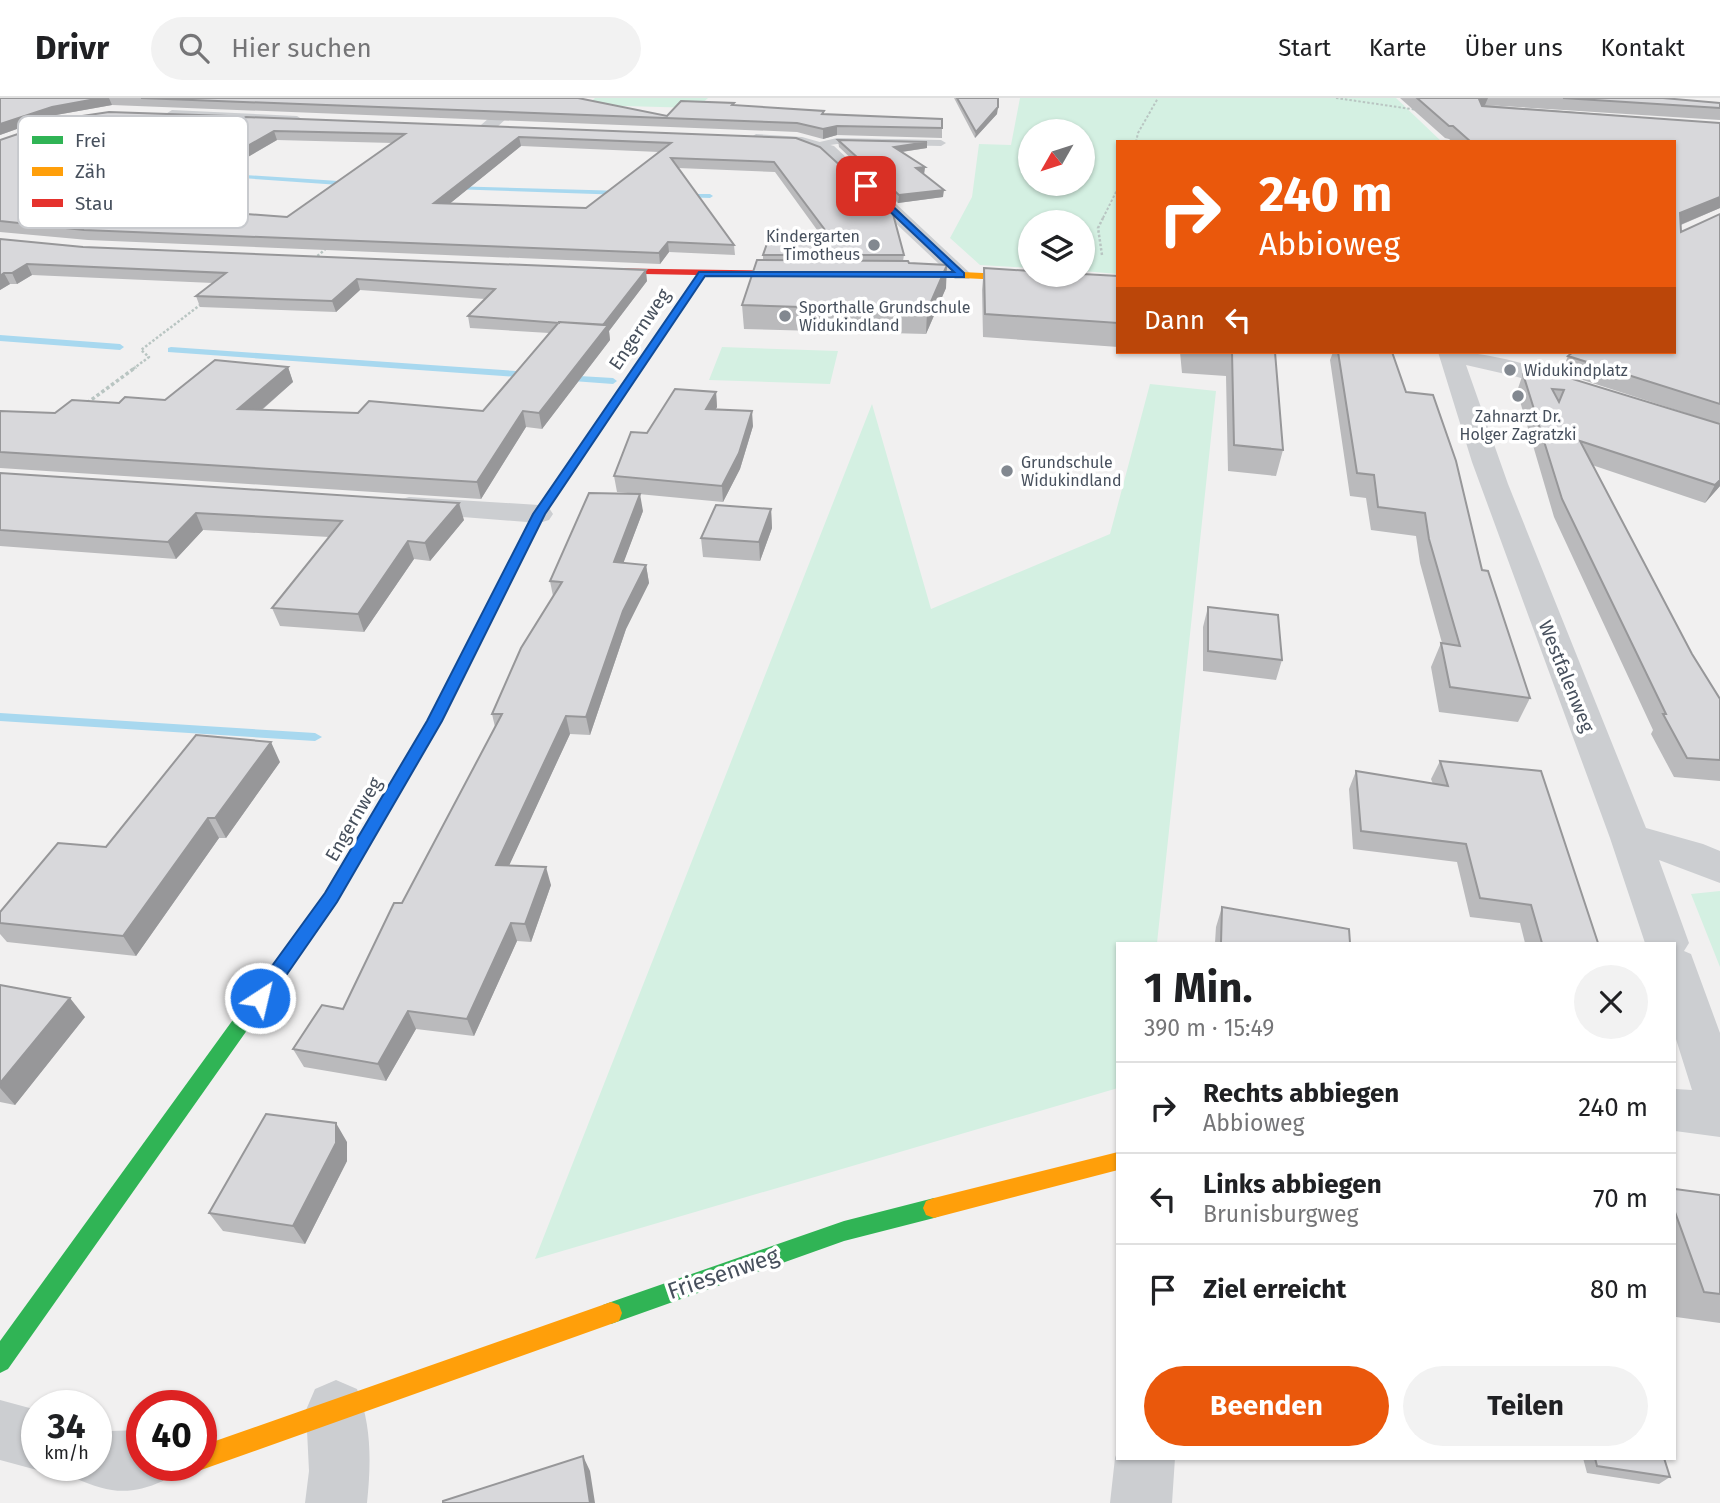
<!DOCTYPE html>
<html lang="de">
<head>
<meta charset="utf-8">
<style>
  body { margin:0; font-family:"Fira Sans",sans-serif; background:#f2f2f2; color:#202124; height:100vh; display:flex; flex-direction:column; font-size:26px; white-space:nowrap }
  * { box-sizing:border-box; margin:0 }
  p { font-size:23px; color:#757577 }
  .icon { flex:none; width:38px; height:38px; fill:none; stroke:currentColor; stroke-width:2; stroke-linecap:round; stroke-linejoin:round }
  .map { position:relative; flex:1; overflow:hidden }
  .details { position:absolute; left:1116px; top:844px; width:560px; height:518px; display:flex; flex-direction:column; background:#fff; border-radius:0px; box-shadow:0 2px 5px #0004 }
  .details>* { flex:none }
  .banner { position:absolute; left:1116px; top:42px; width:560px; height:214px; border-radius:0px; box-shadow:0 2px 5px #0004; background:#ea580c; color:#fff; overflow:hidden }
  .needle { width:46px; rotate:231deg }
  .buttons { position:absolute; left:1018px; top:21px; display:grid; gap:14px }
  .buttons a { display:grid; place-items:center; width:77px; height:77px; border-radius:50%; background:#fff; box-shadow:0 2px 5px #0004; font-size:35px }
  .speed { position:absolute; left:21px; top:1292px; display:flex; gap:14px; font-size:35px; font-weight:700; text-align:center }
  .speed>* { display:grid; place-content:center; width:91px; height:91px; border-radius:50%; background:#fff; box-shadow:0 2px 5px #0004; line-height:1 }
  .speed small { font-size:18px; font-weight:400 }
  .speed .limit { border:10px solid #d22; background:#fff; color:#111 }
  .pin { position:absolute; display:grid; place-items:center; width:60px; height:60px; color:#fff; margin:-30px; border-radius:14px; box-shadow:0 4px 10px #0006 }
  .me { position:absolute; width:77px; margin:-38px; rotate:35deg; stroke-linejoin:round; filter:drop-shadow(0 0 5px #0008) }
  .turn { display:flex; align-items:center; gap:24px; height:147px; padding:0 28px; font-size:32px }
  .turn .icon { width:91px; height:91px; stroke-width:2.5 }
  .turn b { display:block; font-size:49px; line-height:60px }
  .then { display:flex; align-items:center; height:66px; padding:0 28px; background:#0003; gap:14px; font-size:26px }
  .round { display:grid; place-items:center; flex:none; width:74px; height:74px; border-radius:37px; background:#f2f2f2 }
  .overview { display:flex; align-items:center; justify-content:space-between; height:119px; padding:0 28px }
  h1 { font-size:42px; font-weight:700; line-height:52px }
  .primary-button { display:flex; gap:14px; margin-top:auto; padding:14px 28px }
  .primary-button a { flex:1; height:80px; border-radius:42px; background:#ea580c; color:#fff; font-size:28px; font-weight:700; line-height:80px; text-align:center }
  .primary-button a+a { background:#f2f2f2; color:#202124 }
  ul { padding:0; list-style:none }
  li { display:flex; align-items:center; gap:21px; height:91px; padding:0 28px; border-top:2px solid #e0e0e0 }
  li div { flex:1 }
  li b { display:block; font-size:26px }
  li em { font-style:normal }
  header { display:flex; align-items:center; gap:42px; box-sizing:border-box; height:98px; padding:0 35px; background:#fff; border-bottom:2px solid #e0e0e0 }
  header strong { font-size:33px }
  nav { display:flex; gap:38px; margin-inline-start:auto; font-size:24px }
  .search { width:490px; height:63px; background:#f2f2f2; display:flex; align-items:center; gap:18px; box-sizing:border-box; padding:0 24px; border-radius:38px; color:#757577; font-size:26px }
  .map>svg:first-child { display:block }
</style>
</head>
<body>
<header>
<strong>Drivr</strong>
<div class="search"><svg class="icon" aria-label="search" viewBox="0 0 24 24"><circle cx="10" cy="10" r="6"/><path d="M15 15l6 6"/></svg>Hier suchen</div>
<nav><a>Start</a><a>Karte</a><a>Über uns</a><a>Kontakt</a></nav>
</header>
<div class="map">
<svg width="1720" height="1405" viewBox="0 0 1720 1405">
  <rect width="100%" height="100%" fill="#f1f0f0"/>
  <!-- green -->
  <path fill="#d4f0e2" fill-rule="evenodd" d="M595 0H708L697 10 587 7Z
    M1020 0H1396L1442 44H1118V176L1083 173V124H1031V170L980 167 950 140 972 99 979 46 1011 47ZM1083 33V86H1031V33Z
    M722 249 838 253 830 286 709 282Z
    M1150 286 1216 293 1157 845H1118V990L535 1161 872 306 931 511 1110 436Z
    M1720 793V869L1691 796Z"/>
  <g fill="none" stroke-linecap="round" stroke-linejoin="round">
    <!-- stream -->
    <path fill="#a8d8ef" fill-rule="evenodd" d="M200 74 354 84 357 86 354 88 198 77Z
      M448 88 625 93 628 95 625 97 450 91Z
      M679 96H710L713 98 710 100 681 99Z
      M0 237 120 246 124 249 120 252 0 243Z
      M171 249 531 274 535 277 531 280 168 254V250Z
      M562 277 613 280 617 283 613 286 559 282 558 280Z
      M0 615 315 635 322 639 315 643 0 623Z"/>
    <!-- path-far2 -->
    <path stroke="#b9c5c2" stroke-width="2" stroke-dasharray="2.5 2" stroke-linecap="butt" d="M1336 0 1418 12
      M1136 44 1138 35 1158 0
      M1103 120 1118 90"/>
    <!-- path-far1 -->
    <path stroke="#b9c5c2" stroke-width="2.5" stroke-dasharray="2.5 2" stroke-linecap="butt" d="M1102 157 1098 130 1104 118
      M314 161 329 148
      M133 271 149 259 141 252 204 204"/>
    <!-- path -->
    <path stroke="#b9c5c2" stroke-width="3.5" stroke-dasharray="3.5 2.5" stroke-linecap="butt" d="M87 305 136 269"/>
    <!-- lane -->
    <path fill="#ccced1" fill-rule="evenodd" d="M837 40 941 42 946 45 941 48 837 46 816 49 811 46Z"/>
    <!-- street -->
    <path fill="#ccced1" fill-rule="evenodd" d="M512 0H528L493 33H481L479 30 481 27Z
      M172 12 297 18 305 23 297 28 167 20 164 17Z
      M756 36 802 39 834 48 972 177 969 181H955L822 56 802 49 750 44 748 41Z
      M1438 254C1489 252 1538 270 1586 285L1589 290 1586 295 1577 297 1514 278 1466 267 1508 386 1646 730 1703 746 1720 753V785L1659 762 1689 845 1684 853 1691 856 1720 935V1039L1675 1033V991L1692 992 1675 938V845H1645L1610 740 1472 364Z
      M409 399 539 407 549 410 553 416 549 422 539 425 399 414 395 408 399 402Z
      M336 1282 357 1291C372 1327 371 1367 367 1405H305L309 1373 306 1312 315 1291Z
      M0 1302 37 1312V1367H50L37 1372 0 1362Z
      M96 1329 110 1333 142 1332V1367H170L163 1383C129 1398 109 1395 75 1380L69 1367H96Z
      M1118 1351V1360H1175L1172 1405H1110L1115 1360Z"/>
    <!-- fast -->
    <path fill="#30b455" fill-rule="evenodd" d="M328 798 334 799 337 804 334 809 8 1271 0 1275V1243L322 799Z
      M934 1100 942 1103 945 1110 942 1117 934 1120 844 1143 611 1226 603 1223 600 1215 603 1207 611 1204 844 1123Z"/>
    <!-- slow -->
    <path fill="#ff9f0a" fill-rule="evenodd" d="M962 174 1118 182V188L962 180H894L890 177 894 174Z
      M468 553 475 557 442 623 334 809H322L319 804 322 799 428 623 461 557Z
      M1118 1054V1072L934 1120 926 1117 923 1110 926 1103 934 1100Z
      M611 1204 619 1207 622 1215 619 1223 611 1226 201 1372 191 1367H201V1348Z"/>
    <!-- jam -->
    <path fill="#e5322d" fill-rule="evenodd" d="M593 170 805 173 809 176 805 179 705 177 545 416 475 557 468 561 463 560 461 557 533 416 697 177 590 175V171Z"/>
  </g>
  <!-- wall -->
  <path fill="#bababc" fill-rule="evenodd" d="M0 0H578L667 18 734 7 824 13V16L942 30V40L837 37 823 41 797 34 112 7 56 17 0 37Z
    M954 0H998L997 16 975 40Z
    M1400 0H1663L1720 5V22L1485 7 1720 25V110L1681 127V134L1720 116V326L1561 275 1568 258 1675 254V44H1453L1449 41 1445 40Z
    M246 19 796 40 904 157 903 163 946 190 926 236 744 231 742 207 763 162V157L779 138 820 136 775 74 678 70 734 147 735 157 669 154 660 166 88 142 0 134V42L228 27 218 33ZM277 42 393 45 287 119 161 110ZM521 48 659 54 586 110 449 106Z
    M838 42 927 44V50L902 54 925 69 924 76 943 99 898 105 839 49Z
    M0 141 83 149 647 183 609 233 610 242 542 331 526 329 481 401 0 370V313L55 315 119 305 165 302 288 269 293 284 262 312 358 315 483 313 549 235 470 230 468 218 485 201 360 192 336 214 200 209 196 198 213 185 32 177 17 186H10L0 192Z
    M984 170 1118 178V249L983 239 982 192Z
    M1180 254H1275L1283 352 1276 378 1228 373 1226 278 1182 275Z
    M1333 254H1392L1406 294 1482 472 1530 600 1518 624 1439 614 1431 569 1441 545H1442L1420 465 1416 438 1371 432 1366 400 1350 398 1330 262Z
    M1523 276 1545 278 1720 326V388L1705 405 1592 367 1692 556 1720 601V683L1674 679 1651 636 1653 632 1554 419 1517 293Z
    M716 294 717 309 715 312 753 328 740 371 723 404 617 394 614 378 647 335Z
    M0 375 464 422 430 463 414 461 364 534 280 528 272 510 329 439 203 432 176 461 0 448Z
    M771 411 772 430 760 463 703 459 701 440Z
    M643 413 623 465 646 467 649 485 626 531 590 637 570 636 509 767 551 787 531 844 517 843 474 938 416 931 386 983 304 969 293 951 343 911 402 805 495 629 492 616 553 498 550 483Z
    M1208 509 1282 562 1276 582 1203 573V529Z
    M1440 663 1598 845H1525L1520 825 1470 819 1457 764 1353 751 1349 691 1356 673 1433 686 1431 681Z
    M280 664 226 740H219L136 858 7 844 0 836V814L106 749Z
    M1222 809 1350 845H1215L1216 829Z
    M0 887 85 919 15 1007 0 1004Z
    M347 1044V1063L305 1146 223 1133 209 1115Z
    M1675 1091 1720 1097V1225L1676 1219 1675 1216Z
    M1583 1360H1664L1670 1379 1659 1386 1587 1375Z"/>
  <!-- shaded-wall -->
  <path fill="#979799" d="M101 0H109L112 7 56 17 0 37V26L52 9Z
    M1481 0H1488L1485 7 1475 13 1479 1Z
    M998 9 997 16 975 40 976 34Z
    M225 18 228 27 211 37 208 28Z
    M837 28V37L823 41V31Z
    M274 33 277 42 146 118 142 108Z
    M519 39 521 48 437 116 434 105Z
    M927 44V50L894 55V49Z
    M925 69 924 76 916 70Z
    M944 92 943 99 898 105 899 97Z
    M1720 99V110L1675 129 1680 115Z
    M668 144 669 154 660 166 659 155Z
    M27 166 32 177 17 186 12 175Z
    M947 167 946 190 926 236 927 213Z
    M646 172 647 183 609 233 610 242 542 331 539 315 603 228Z
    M4 175 10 186 0 192V178Z
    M357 181 360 192 336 214 332 203Z
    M288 269 293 284 244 327 238 311Z
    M716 294 717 309 707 326 706 311Z
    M523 313 526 329 481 401 477 384Z
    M752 313 753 328 740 371 723 404 722 388Z
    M1720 382V388L1705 405 1715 387Z
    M640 396 643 413 617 482 614 464Z
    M459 405 464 422 430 463 425 445Z
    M771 411 772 430 760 463 759 444Z
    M196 415 203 432 176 461 168 444Z
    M408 443 414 461 364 534 358 516Z
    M646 467 649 485 626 531 590 637 586 619 623 513Z
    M566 618 570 636 501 785 496 767Z
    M271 644 280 664 226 740 215 720Z
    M208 720 219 740 136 858 123 838Z
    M546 769 551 787 531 844 525 826Z
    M511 825 517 843 474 938 467 921Z
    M70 900 85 919 15 1007 0 990V985Z
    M408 913 416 931 386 983 378 966Z
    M336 1025 347 1044V1063L305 1146 293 1128Z
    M583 1358 590 1373 595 1405H590Z"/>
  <!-- building -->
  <path fill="#d8d8db" stroke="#979799" stroke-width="2" fill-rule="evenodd" d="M0 0H101L52 9 0 26Z
    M141 0H578L667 18 681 3 734 5 732 7 824 13 822 16 942 21V30L837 28 823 31 797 25Z
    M957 0H998V9L976 34Z
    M1417 0H1481L1479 1 1482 8 1720 25V99L1680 115 1681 134 1720 116V306L1568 258 1573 254H1675V44H1471L1453 28H1449Z
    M1563 0H1663L1720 5V10Z
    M109 14 225 18 208 28 218 33 246 19 796 40 820 49 893 116 904 157H763L770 137 779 138 780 135 828 136 774 64 671 60 734 147 668 144 659 155 84 132 0 123V42L62 21ZM274 33 405 36 287 119 142 108ZM519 39 671 45 586 110 434 105Z
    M838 42 927 44 894 49 925 69 916 70 944 92 899 97Z
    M0 141 83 149 646 172 603 227 559 224V225L468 218 495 191 357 181 332 203 196 198 226 175 27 166 12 175H4L0 178Z
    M757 162 908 163 909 165 947 167 927 213 742 207Z
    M984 170 1031 173V177H1083V176L1118 178V225L985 216Z
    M559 224 608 227 539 315 523 313 477 384 0 354V313L55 315 72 302 119 305 125 299 165 302 215 262 288 269 238 311 358 315 369 303 483 313Z
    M1223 254H1275L1283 352 1234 347 1232 254Z
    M1338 254H1392L1406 294 1433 297 1456 363 1482 472 1488 473 1530 600 1450 589 1441 545 1460 548 1429 441 1425 415 1378 409 1374 377 1357 375Z
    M1539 270 1545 278 1550 274 1720 326V382L1715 387 1580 343 1692 556 1720 601V662L1687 660 1663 616H1666L1562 401 1523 276ZM1552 291 1564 292 1559 304Z
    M675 291 716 294 706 311 752 313 739 355 722 388 614 378 631 334 647 335Z
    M0 375 459 405 425 445 408 443 358 516 272 510 342 423 196 415 168 444 0 432Z
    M589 395 640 396 614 464 646 467 623 513 586 619 566 618 496 767 546 769 525 826 511 825 467 921 408 913 378 966 293 951 322 907 343 911 394 805H402L502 616H492L521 550 562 484 550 483Z
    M716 407 771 411 759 444 701 440Z
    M1208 509 1278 517 1282 562 1208 553Z
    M196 637 271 644 215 720H208L123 838 0 825V814L58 745 106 749Z
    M1440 663 1541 673 1598 845H1542L1531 807 1480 800 1466 746 1361 733 1356 673 1448 688Z
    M1222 809 1349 831 1350 845H1221Z
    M0 887 70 900 0 985Z
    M266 1016 336 1025V1045L293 1128 209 1115Z
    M1675 1091 1720 1097V1196L1704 1194 1675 1114Z
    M583 1358 590 1405H443V1403Z
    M1595 1360H1664L1670 1379 1597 1368Z"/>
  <!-- route -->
  <path fill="#1a73e8" stroke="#114b97" stroke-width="2" d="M864 86H869L964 175V179L705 178 545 416 442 623 337 804 267 905 260 907 253 905 251 900 253 894 325 795 427 623 533 416 699 174H954L864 89Z"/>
  <!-- markers -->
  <g fill="#828890" stroke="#fff" stroke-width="2.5">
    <circle cx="874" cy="147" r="7"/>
    <circle cx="785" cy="218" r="7"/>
    <circle cx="1510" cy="272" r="7"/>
    <circle cx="1518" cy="298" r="7"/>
    <circle cx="1007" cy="373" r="7"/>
  </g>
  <g text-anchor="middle" stroke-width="7" stroke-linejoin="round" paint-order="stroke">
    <!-- far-poi labels -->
    <g font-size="16" fill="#47505d" stroke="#fff" text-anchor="start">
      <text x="860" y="144" text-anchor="end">Kindergarten<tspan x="860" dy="18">Timotheus</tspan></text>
      <text x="799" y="215">Sporthalle Grundschule<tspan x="799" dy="18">Widukindland</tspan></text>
      <text x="1524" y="278">Widukindplatz</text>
      <text x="1518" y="324" text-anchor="middle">Zahnarzt Dr.<tspan x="1518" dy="18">Holger Zagratzki</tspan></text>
      <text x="1021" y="370">Grundschule<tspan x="1021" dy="18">Widukindland</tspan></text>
    </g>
    <!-- street labels -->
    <g font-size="19" fill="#47505d" stroke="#fff">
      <text transform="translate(639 231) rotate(-56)" y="7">Engernweg</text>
      <text transform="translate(1567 578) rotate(68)" y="7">Westfalenweg</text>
      <text transform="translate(353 721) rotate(-60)" y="7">Engernweg</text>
    </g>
    <!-- near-street labels -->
    <g font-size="23" fill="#47505d" stroke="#fff">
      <text transform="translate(723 1175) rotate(-19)" y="8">Friesenweg</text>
    </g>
  </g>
  <!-- legend -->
  <rect x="18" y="18" width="230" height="112" rx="10" fill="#fff" stroke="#c8cace" stroke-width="2"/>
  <rect x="32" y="38" width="31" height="8" fill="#30b455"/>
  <rect x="32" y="69" width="31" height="9" fill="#ff9f0a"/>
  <rect x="32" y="101" width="31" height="8" fill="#e5322d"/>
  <g font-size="19" fill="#47505d">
    <text x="75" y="49">Frei</text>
    <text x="75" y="80">Zäh</text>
    <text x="75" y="112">Stau</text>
  </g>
</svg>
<div class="buttons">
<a><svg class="needle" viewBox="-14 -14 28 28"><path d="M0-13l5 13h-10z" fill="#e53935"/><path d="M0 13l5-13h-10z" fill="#757577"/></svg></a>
<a><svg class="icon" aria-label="layers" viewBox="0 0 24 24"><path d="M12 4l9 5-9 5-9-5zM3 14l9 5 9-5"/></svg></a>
</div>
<div class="speed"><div>34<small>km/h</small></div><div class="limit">40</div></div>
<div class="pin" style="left:866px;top:88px;background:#d93025"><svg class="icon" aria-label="arrive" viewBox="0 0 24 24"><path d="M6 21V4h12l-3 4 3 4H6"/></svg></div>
<svg class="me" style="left:260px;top:900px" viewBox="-20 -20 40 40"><circle r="17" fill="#1a73e8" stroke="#fff" stroke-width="3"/><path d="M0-11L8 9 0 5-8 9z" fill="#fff"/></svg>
<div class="banner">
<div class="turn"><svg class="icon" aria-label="right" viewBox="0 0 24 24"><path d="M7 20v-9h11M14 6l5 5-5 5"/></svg><div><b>240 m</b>Abbioweg</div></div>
<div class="then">Dann<svg class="icon" aria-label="left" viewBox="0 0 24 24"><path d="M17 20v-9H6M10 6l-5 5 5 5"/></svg></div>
</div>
<section class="details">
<div class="overview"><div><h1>1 Min.</h1><p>390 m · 15:49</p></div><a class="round"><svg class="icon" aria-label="close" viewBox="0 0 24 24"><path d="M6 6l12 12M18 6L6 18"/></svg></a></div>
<ul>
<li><svg class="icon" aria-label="right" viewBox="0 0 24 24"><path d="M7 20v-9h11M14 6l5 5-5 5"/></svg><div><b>Rechts abbiegen</b><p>Abbioweg</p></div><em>240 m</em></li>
<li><svg class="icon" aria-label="left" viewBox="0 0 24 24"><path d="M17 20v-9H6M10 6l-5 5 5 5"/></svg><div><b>Links abbiegen</b><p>Brunisburgweg</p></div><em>70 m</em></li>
<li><svg class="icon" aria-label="arrive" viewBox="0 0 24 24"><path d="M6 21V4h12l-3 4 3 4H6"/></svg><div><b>Ziel erreicht</b></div><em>80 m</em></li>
</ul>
<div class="primary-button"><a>Beenden</a><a>Teilen</a></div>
</section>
</div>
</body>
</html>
